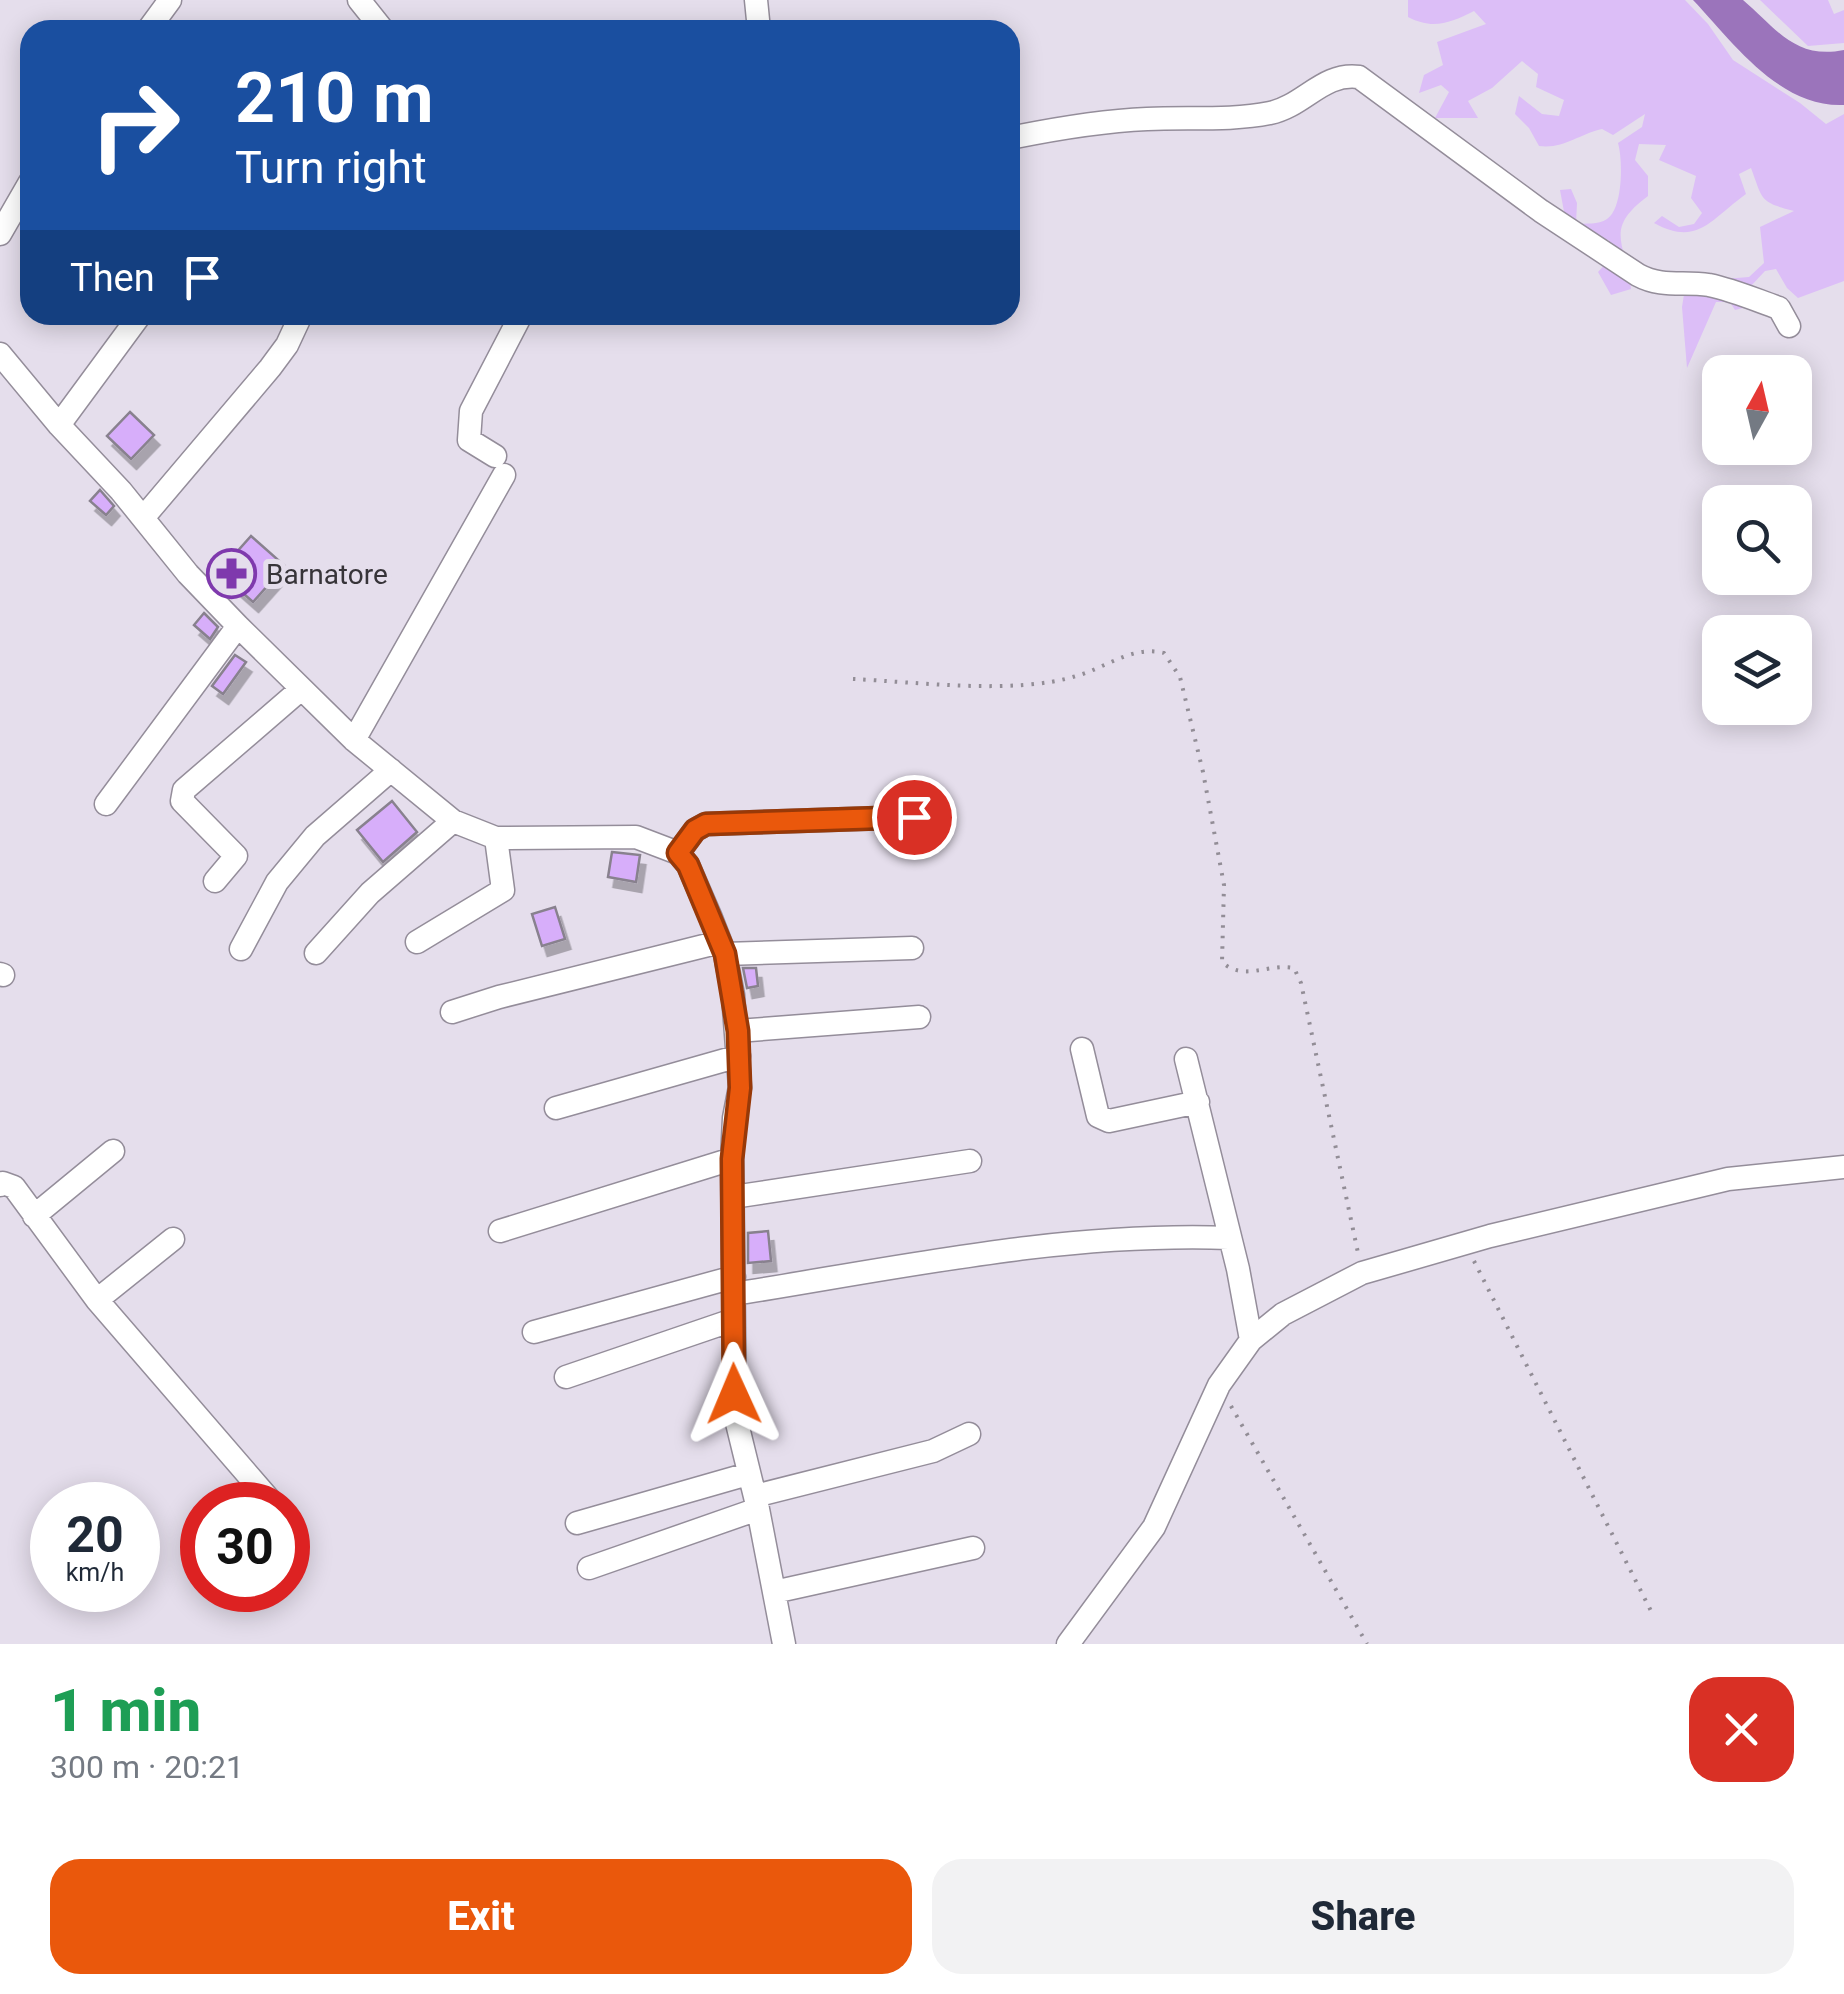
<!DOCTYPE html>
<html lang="en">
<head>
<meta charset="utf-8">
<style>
  body { margin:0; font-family:Roboto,sans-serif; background:#f2f2f3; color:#1f2937; height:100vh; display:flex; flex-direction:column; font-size:38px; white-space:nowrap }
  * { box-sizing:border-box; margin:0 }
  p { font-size:32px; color:#747a83 }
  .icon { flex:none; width:55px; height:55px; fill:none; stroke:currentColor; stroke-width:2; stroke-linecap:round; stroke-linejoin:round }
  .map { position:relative; height:1644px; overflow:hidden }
  .sheet { display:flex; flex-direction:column; background:#fff; flex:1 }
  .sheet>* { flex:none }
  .top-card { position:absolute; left:20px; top:20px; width:1000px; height:305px; border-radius:30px; box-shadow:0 5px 25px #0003; background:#1a4fa0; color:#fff; overflow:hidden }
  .needle { width:65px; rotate:8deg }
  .controls { position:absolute; left:1702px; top:355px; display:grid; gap:20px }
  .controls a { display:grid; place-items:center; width:110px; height:110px; border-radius:20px; background:#fff; box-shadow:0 5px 25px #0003; font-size:50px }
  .speed { position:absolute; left:30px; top:1482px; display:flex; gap:20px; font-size:50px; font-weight:700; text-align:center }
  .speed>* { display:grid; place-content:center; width:130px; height:130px; border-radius:50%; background:#fff; box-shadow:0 5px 25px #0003; line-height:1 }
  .speed small { font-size:25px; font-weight:400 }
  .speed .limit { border:15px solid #d22; background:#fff; color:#111 }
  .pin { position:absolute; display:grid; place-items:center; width:85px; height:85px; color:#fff; margin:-42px; border:5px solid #fff; border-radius:50%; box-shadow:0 2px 10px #0007 }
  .me { position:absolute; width:110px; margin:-55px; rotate:359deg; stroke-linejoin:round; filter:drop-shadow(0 0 8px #0008) }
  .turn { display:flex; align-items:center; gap:35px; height:210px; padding:0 50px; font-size:45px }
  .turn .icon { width:130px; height:130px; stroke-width:2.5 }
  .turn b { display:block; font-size:70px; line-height:85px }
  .then { display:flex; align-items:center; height:95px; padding:0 50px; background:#0003; gap:20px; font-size:38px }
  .round { display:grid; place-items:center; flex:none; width:105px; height:105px; border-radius:30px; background:#f2f2f3 }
  .headline { display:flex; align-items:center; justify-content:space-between; height:170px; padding:0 50px }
  h1 { font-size:60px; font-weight:800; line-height:75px; color:#1e9e55 }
  .button { display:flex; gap:20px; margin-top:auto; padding:20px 50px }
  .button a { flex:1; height:115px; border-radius:30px; background:#ea580c; color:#fff; font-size:40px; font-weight:800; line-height:115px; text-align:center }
  .button a+a { background:#f2f2f3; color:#1f2937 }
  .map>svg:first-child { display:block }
</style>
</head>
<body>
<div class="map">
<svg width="1844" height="1644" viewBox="0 0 1844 1644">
  <defs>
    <filter id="shadow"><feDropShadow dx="5.5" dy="10" stdDeviation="0" flood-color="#0004"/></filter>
  </defs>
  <rect width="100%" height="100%" fill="#e5deec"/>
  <!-- green -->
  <path fill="#dcbef7" d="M1408 0H1685L1708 24 1733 60 1800 103 1826 124 1844 114V281L1798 298 1787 288 1776 269 1765 271 1750 287 1758 304 1735 310 1730 302H1716L1687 368 1682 307 1686 282 1749 277 1764 263 1760 227 1794 211C1759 202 1763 200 1751 168L1739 174 1746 194C1711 219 1698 247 1654 223L1662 216 1679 227 1694 224 1702 213 1691 198 1696 176 1659 160 1666 145 1639 144 1635 160 1648 176V196C1602 230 1627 244 1631 289L1611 295 1598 272 1609 260V240L1584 237 1565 217 1560 190 1571 189 1577 203 1576 224C1586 223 1598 225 1607 219 1623 209 1623 160 1618 143L1642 127 1645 114 1613 135 1602 129C1577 135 1564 149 1539 146L1529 128 1515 114 1519 96 1542 114 1559 116 1564 100 1536 87 1538 74 1522 61 1492 88 1468 101 1478 118H1435L1449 92 1441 85 1419 93 1424 75 1443 65 1437 42 1486 24 1474 11C1450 23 1433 30 1408 17Z
    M1760 0H1828L1834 14 1844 10V43L1808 46Z"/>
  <!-- water -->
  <path fill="#9b74bb" d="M1693 0H1743C1776 28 1795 60 1844 50V105C1779 108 1733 42 1693 0Z"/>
  <!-- building -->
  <path fill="#d7aefa" stroke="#88818e" stroke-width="2.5" filter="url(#shadow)" d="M130 412 154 435 131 459 107 436Z
    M100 490 114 506 106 515 90 501Z
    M251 536 285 566 253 602 219 572Z
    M204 613 218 627 210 639 194 625Z
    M235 655 246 662 223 694 212 686Z
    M392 801 417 832 383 862 357 830Z
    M612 852 640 855 636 882 608 877Z
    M555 907 565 939 542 946 532 914Z
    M743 968H756L758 986 747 988Z
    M768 1231 771 1261 748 1263V1233Z"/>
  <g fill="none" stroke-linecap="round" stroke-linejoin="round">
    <defs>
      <path id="minor" d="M359 0 383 30
        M756 0 759 30
        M148 30 170 0
        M1010 138C1054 129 1102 121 1147 119 1187 117 1231 121 1270 113 1304 106 1323 72 1359 77L1541 211 1638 275C1662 288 1683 281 1709 285 1733 290 1756 300 1779 308L1789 326
        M0 234 30 182
        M0 354 59 425 121 491 188 574 238 626 354 740 453 821 496 838 636 837 678 853 688 865 711 918 725 954 733 995 740 1087 734 1118 732 1159 735 1415 758 1509 784 1644
        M59 425 140 315
        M495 456 469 440 471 411 521 315
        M143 518 270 368 287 345 301 315
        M354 740 504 475
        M106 804 238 626
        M678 853 695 830 706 824 914 817
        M215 881 236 856 182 801 184 790 300 690
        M417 942 503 890 496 838
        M241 949 277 882 315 836 391 770
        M316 953 370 893 453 821
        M725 954 912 948
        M0 974 3 975
        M452 1012 499 997 720 942
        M737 1031 919 1017
        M1082 1049 1098 1116 1109 1121 1198 1102
        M1186 1059 1238 1269 1251 1340
        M556 1108 739 1056
        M0 1185 3 1183 14 1187 97 1300 274 1505
        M733 1197 970 1161
        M34 1216 113 1151
        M500 1231 732 1159
        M734 1294C898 1268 1062 1232 1229 1238
        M97 1300 173 1239
        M534 1332 734 1277
        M566 1377 733 1320
        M755 1496 933 1451 969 1434
        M577 1523 748 1474
        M589 1568 758 1509
        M774 1592 973 1548
        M1068 1644 1154 1527 1219 1385 1251 1340 1283 1314 1362 1273 1490 1236 1728 1179 1844 1167"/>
    </defs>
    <!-- minor casing -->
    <use href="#minor" stroke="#948d9a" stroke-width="25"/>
    <!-- path -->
    <path stroke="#928d96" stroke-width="4" stroke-dasharray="2.5 8" stroke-linecap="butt" d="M853 679C917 682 1016 695 1076 676 1106 668 1132 645 1164 653L1180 677 1203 772 1224 885 1222 962C1244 982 1268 963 1294 968L1301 983 1358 1253
      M1474 1261 1652 1613
      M1231 1406 1367 1644"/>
    <!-- minor -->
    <use href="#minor" stroke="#fff" stroke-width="22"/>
  </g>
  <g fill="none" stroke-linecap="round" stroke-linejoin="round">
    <defs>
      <path id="route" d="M734 1394 732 1159 740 1088 738 1031 725 954 688 865 678 853 695 830 706 824 914 817"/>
    </defs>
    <!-- route casing -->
    <use href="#route" stroke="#983908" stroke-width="25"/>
    <!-- route -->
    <use href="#route" stroke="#ea580c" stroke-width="18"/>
  </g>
  <!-- icons -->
  <defs>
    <symbol id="pharmacy-ring" viewBox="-11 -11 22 22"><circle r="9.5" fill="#e5deec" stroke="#7f39ad" stroke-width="1.5"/><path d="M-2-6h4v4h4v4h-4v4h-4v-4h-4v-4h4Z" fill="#7f39ad"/></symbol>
  </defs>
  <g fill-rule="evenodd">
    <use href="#pharmacy-ring" x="204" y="546" width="55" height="55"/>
  </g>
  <g text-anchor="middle" stroke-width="10" stroke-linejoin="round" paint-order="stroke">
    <!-- poi labels -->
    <g font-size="28" fill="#373439" stroke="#e5deec" text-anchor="start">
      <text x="266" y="584">Barnatore</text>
    </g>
  </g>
</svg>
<div class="controls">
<a><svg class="needle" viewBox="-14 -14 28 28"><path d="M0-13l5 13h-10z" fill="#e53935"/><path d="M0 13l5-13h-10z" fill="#747a83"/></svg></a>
<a><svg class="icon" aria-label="search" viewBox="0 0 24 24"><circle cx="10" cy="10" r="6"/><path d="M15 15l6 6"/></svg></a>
<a><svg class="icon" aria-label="layers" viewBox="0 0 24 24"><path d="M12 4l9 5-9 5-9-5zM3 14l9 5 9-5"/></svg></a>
</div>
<div class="speed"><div>20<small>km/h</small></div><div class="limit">30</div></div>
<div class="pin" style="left:914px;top:817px;background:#d93025"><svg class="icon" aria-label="arrive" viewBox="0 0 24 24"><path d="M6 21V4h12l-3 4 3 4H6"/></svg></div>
<svg class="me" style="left:734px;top:1394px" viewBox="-20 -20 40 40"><path d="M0-17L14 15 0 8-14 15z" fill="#ea580c" stroke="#fff" stroke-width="4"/></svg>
<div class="top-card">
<div class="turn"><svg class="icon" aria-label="right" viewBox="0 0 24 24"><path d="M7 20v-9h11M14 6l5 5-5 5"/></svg><div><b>210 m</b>Turn right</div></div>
<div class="then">Then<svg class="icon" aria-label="arrive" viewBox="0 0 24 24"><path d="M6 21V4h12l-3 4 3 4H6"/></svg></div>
</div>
</div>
<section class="sheet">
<div class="headline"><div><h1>1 min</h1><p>300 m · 20:21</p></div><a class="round" style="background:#d93025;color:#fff"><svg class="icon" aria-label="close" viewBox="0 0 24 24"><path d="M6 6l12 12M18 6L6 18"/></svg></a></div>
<div class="button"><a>Exit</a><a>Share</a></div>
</section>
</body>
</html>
